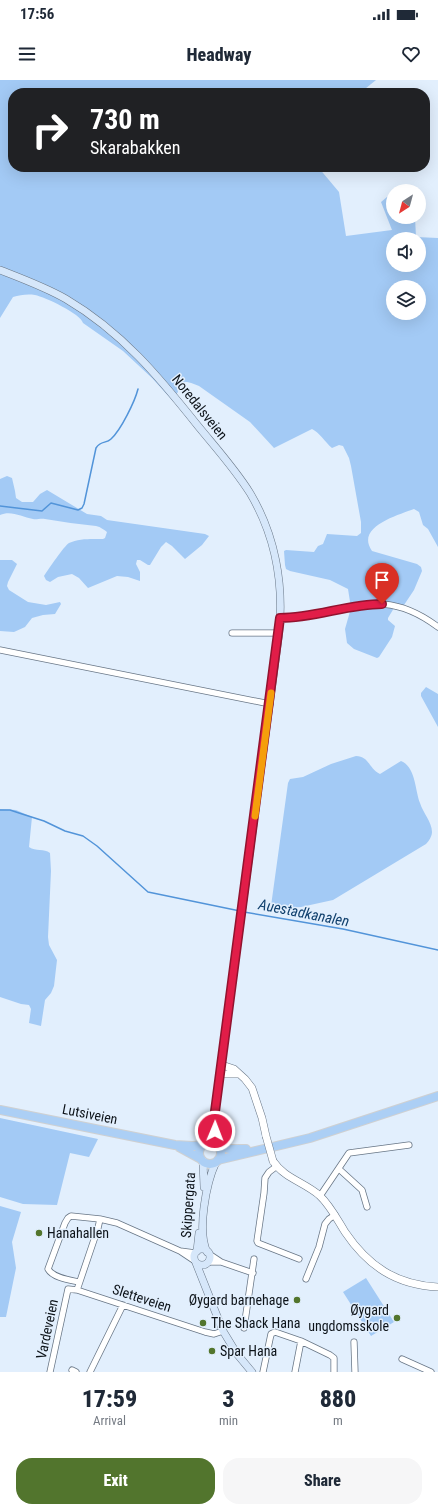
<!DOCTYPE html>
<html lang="en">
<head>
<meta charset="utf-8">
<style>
  body { margin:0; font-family:"Roboto Condensed",sans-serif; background:#f6f6f7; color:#1f2937; height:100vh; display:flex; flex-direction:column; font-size:15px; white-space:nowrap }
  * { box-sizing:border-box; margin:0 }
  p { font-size:13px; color:#747a83 }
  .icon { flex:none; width:22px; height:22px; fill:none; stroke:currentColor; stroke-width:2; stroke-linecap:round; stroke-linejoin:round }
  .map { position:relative; height:1292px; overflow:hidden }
  .side { display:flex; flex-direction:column; background:#fff; flex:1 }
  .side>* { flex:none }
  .top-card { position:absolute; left:8px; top:8px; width:422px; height:84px; border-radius:16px; box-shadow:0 4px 16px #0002; background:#202124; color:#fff; overflow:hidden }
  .needle { width:26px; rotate:216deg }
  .tools { position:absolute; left:386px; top:104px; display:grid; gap:8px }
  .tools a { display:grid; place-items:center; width:40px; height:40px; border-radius:50%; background:#fff; box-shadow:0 4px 16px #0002; font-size:20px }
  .pin { position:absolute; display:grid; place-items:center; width:34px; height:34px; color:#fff; margin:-41px -17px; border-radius:50% 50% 50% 0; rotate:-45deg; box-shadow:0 0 4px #0007 }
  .pin .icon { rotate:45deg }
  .me { position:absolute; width:44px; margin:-22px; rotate:1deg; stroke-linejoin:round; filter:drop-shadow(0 0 3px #0008) }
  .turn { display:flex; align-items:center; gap:14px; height:84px; padding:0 16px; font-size:18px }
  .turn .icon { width:52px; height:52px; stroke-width:2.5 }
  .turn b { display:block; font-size:28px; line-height:34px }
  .eta { display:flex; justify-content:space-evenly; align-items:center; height:68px; text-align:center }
  .eta b { font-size:24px; font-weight:800; line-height:28px }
  .button { display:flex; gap:8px; margin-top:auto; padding:8px 16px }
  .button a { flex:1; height:46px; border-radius:16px; background:#52752d; color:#fff; font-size:16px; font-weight:800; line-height:46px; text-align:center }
  .button a+a { background:#f6f6f7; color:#1f2937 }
  .status { display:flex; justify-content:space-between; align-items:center; height:28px; padding:0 20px; background:#fff; direction:ltr }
  .status svg { height:11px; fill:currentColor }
  header { display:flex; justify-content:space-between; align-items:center; height:52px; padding:0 16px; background:#fff; font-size:18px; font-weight:800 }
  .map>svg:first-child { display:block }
</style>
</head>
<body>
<div class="status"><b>17:56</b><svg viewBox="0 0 49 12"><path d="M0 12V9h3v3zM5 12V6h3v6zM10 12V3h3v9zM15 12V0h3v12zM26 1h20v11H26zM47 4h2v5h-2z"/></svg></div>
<header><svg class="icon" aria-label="menu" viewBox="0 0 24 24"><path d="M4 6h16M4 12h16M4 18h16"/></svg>Headway<svg class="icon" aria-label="heart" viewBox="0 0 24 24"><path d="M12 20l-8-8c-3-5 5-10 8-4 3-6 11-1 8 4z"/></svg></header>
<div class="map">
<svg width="438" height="1292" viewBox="0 0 438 1292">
  <rect width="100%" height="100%" fill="#e2effd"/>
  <!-- green -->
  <path fill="#a3caf5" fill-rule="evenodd" d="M0 0H376L360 13H13V87H318L339 112 346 156 392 150 381 122 393 112V137H415L416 157 438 158V467L428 449 423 445 419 432 414 429C398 435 355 447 372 471L417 484 421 487 422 491 414 510 402 528H394L388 538V540L395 546 392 557 379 577 377 578 354 569 347 563 345 549 351 528 348 509 330 500 290 491 286 489 285 485 284 471 286 470 314 472 318 466 323 464 327 454 357 456 361 453V442L351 386 349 378 343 366 339 365 332 368C325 362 320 353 312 349L274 368 250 342 199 306C192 303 184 300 176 303L178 312 172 320 152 298 123 271 83 243C81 234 45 217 35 215 27 214 20 215 13 217L0 238ZM393 159H419V185H393ZM393 207H419V233H393Z
    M7 396 12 398 15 411 16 418 22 422H33L40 414 47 410 87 434 101 436 107 440 205 454 209 456 202 465 185 479 172 466 166 462 161 467 150 485H148L140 480H137L136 484 140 492V501L128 497 117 496 88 508 79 498 72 494 58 497 50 502 46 500 44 496C48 490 64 466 69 463 79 458 93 459 103 459L105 458 107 452C104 450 101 447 96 446 79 444 62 442 45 439 41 438 36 440 33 439 22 437 11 430 0 435V399Z
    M0 480H12L17 484 8 502 7 506 9 510 28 522 46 525 60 522 61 524 55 534 43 535 32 538 25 547 14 552 0 551Z
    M426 607 438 614V647L421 616V613Z
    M356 676C369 676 369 689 380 694L401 681C416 687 415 711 420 723 423 733 432 742 432 752 432 756 429 761 426 764L333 820 301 827 274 829 271 826 288 703 290 699 303 697 331 684Z
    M0 729 16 730 32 737 29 767C36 772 44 768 50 773L51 791 48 857 49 865 57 880 54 906 51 913 45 920 41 946 29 943 31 929 29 925 21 924 0 917Z
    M0 1038 98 1059 89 1077 70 1073 57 1125 23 1124 0 1117Z
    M0 1126 21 1132 12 1162 16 1188 6 1237H0Z
    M366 1198 394 1242 371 1256 343 1212Z"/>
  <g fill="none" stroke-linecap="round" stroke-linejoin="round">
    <!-- stream -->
    <path stroke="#5294d9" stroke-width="1.5" d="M0 426 42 431 51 423 78 430 82 428 84 424 96 368C101 360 106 364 111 359 121 350 135 321 138 309
      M0 730H10L19 733 44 741 65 751 83 756 97 766 148 812 240 831
      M244 832 343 849 438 870"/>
    <defs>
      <path id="minor" d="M281 538C344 538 377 501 438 547
        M232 553H279
        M0 570 270 624
        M277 1086 269 1092 265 1098 264 1113 257 1161 258 1163 299 1179
        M339 1089 362 1110 367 1127
        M320 1116 349 1073 409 1065
        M180 1171 195 1173
        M209 1174 221 1182 253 1193
        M208 1182H221
        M306 1199 319 1167 325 1144 329 1139 335 1135
        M79 1202C70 1200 53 1198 48 1189L65 1143 68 1138 71 1136 100 1139 117 1143 180 1171 195 1181
        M77 1210 98 1148 100 1139
        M244 1248 254 1179
        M354 1262 355 1292
        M402 1279 431 1292
        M72 1290 76 1292
        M50 1292 68 1209 77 1210 205 1252 214 1254 223 1251
        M90 1292 123 1225
        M263 1292 271 1254 275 1252 301 1261 330 1275 334 1278V1292
        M295 1292 301 1261"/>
      <path id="tertiary" d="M222 985 234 989 245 999 252 1008 262 1038 266 1056
        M221 994H238
        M273 1081C284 1098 304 1102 319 1115 330 1125 337 1139 345 1152 368 1186 396 1205 438 1207"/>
      <path id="secondary" d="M0 190C23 199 45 207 66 219 122 252 159 297 198 346 216 368 235 389 250 413 275 455 284 504 279 553L214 1039 216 1064
        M206 1063 213 1043
        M203 1081 204 1107
        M194 1177a8 8 0 1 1 16 0a8 8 0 1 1-16 0Z
        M197 1171 199 1153
        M207 1172C197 1151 206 1103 216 1082
        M196 1183 223 1251 237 1274 252 1292"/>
      <path id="primary" d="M0 1030 175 1065 193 1066 203 1065
        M199 1073a11 11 0 1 1 22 0a11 11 0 1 1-22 0Z
        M218 1066 230 1069H246
        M179 1067 201 1079
        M218 1080 310 1058 438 1016"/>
    </defs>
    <!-- minor casing -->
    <use href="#minor" stroke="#687686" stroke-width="7"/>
    <!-- tertiary casing -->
    <use href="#tertiary" stroke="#687686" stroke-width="8"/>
    <!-- secondary casing -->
    <use href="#secondary" stroke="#687686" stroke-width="8"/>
    <!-- primary casing -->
    <use href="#primary" stroke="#cfd0d1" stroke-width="10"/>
    <!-- minor -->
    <use href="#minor" stroke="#fff" stroke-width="5.5"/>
    <!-- tertiary -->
    <use href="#tertiary" stroke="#fff" stroke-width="7"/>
    <!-- secondary -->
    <use href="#secondary" stroke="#d6e7fa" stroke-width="7"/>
    <!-- primary -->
    <use href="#primary" stroke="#accff5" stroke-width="8"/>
    <defs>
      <path id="tertiary-bridge" d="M266 1056 273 1081"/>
    </defs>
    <!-- tertiary-bridge casing -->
    <use href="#tertiary-bridge" stroke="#687686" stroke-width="8" stroke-linecap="butt"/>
    <!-- tertiary-bridge -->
    <use href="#tertiary-bridge" stroke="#fff" stroke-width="7"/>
  </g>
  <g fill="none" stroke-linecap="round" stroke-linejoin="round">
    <defs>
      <path id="route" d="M215 1051 214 1039 280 538C315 538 348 524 382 524"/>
    </defs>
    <!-- route casing -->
    <use href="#route" stroke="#92132f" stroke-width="10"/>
    <!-- route -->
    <use href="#route" stroke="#e11d48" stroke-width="7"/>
    <!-- slow -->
    <path stroke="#f59e0b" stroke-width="7" d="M255 736 271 613"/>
  </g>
  <!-- markers -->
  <g fill="#52752d" stroke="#e2effd" stroke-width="1.5">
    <circle cx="39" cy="1153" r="4"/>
    <circle cx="297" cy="1220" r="4"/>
    <circle cx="397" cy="1238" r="4"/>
    <circle cx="203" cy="1243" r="4"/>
    <circle cx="212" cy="1271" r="4"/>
  </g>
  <g text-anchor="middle" stroke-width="3" stroke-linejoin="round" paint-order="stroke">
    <!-- street labels -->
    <g font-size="14" fill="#0d1319" stroke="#e2effd">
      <text transform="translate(200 327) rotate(51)" y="5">Noredalsveien</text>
      <text transform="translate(90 1034) rotate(11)" y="5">Lutsiveien</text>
      <text transform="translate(188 1125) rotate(-86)" y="5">Skippergata</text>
      <text transform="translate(142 1218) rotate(18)" y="5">Sletteveien</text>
      <text transform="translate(47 1249) rotate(-78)" y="5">Vardeveien</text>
    </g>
    <!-- poi labels -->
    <g font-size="14" fill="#0d1319" stroke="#e2effd" text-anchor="start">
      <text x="47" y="1158">Hanahallen</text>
      <text x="289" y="1225" text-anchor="end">Øygard barnehage</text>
      <text x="389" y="1235" text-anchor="end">Øygard<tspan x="389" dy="16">ungdomsskole</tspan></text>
      <text x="211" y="1248">The Shack Hana</text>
      <text x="220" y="1276">Spar Hana</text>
    </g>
    <!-- water labels -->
    <g font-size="15" font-style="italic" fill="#0f3f6c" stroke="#e2effd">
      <text transform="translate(304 833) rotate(11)" y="5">Auestadkanalen</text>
    </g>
  </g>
</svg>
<div class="tools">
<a><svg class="needle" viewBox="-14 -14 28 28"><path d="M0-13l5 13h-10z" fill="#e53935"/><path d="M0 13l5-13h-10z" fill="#747a83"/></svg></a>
<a><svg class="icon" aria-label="sound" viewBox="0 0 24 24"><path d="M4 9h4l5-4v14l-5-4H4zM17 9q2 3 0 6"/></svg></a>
<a><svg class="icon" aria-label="layers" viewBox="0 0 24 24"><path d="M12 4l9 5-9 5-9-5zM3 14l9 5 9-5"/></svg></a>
</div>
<div class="pin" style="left:382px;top:524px;background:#d93025"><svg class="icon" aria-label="arrive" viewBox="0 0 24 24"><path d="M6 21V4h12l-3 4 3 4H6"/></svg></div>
<svg class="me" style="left:215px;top:1051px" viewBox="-20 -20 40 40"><circle r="17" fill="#e11d48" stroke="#fff" stroke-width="3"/><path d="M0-11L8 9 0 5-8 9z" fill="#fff"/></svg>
<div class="top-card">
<div class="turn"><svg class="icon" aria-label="right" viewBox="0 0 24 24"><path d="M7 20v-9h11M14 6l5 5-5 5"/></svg><div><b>730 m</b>Skarabakken</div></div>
</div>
</div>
<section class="side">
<div class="eta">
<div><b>17:59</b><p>Arrival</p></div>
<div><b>3</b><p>min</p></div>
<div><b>880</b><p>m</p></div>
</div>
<div class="button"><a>Exit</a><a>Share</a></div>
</section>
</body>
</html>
